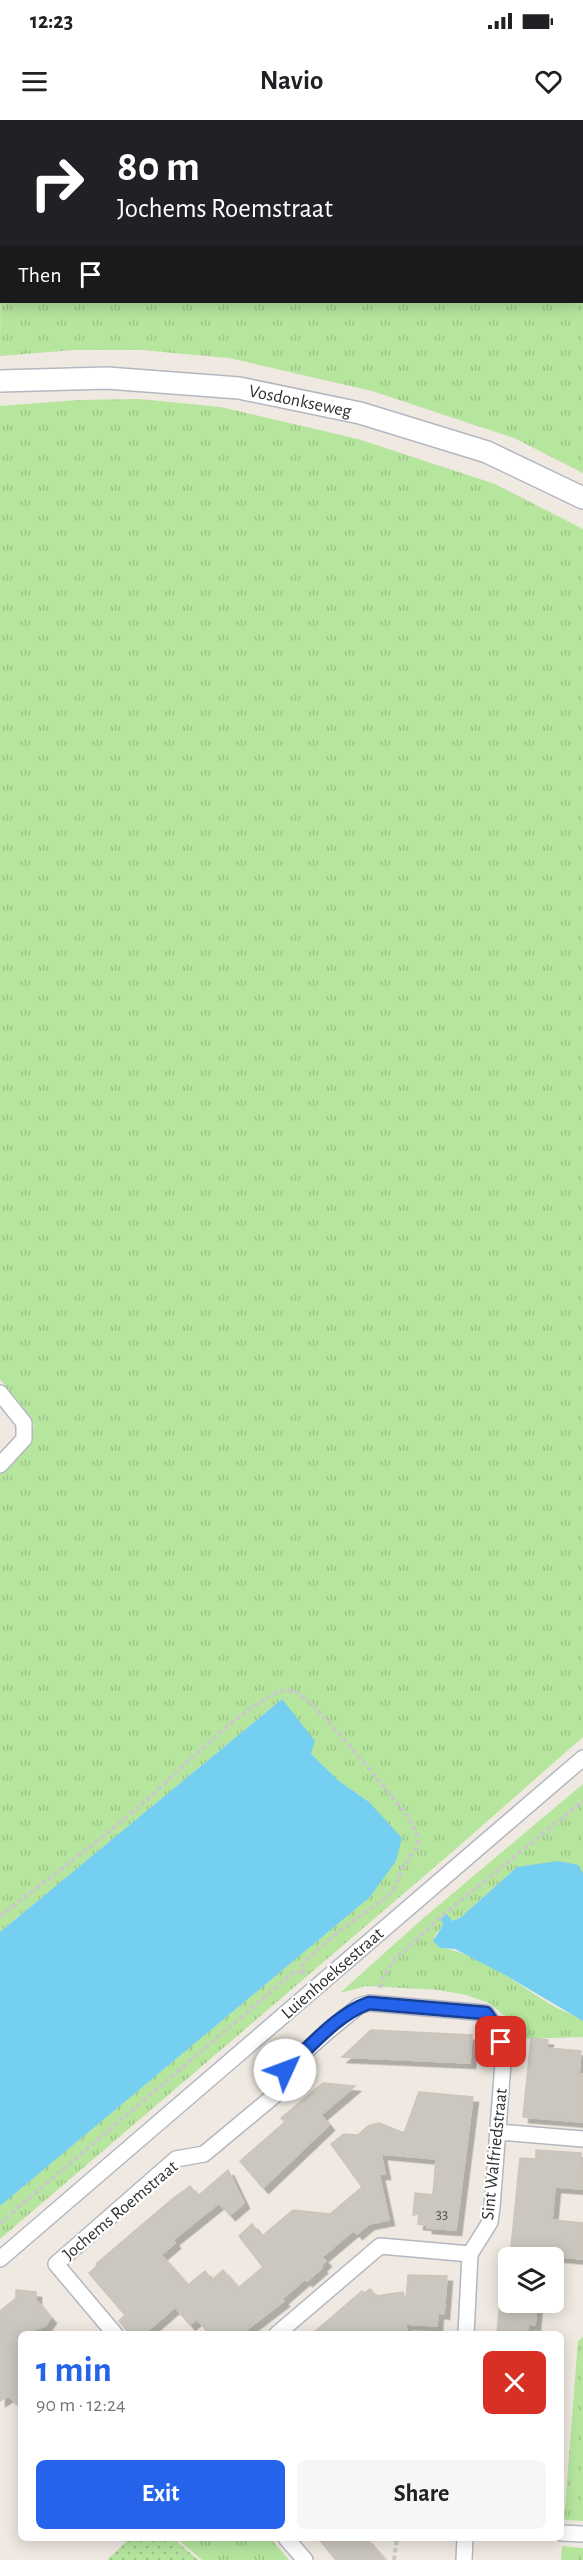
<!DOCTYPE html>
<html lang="en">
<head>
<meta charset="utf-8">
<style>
  body { margin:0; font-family:"Alegreya Sans",sans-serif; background:#f6f6f6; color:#202124; height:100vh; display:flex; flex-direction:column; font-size:22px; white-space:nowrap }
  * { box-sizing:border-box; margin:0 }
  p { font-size:20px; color:#757577 }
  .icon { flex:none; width:33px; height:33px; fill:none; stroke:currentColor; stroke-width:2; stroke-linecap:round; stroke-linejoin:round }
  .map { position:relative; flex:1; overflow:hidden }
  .side { position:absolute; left:18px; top:2211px; width:546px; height:210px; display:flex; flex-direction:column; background:#fff; border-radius:9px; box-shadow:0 3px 15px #0003 }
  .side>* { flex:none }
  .hud { position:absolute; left:0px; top:0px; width:584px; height:183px; box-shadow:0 3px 15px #0003; background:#202124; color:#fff; overflow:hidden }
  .buttons { position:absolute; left:498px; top:2127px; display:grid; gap:12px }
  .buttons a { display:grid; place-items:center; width:66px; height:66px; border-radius:9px; background:#fff; box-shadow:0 3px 15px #0003; font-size:30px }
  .pin { position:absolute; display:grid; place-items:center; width:51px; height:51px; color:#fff; margin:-26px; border-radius:12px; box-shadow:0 3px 9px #0006 }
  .me { position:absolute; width:66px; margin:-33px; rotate:47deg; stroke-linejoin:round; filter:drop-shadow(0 0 4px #0008) }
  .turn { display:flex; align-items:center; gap:21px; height:126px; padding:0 18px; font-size:27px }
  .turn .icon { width:78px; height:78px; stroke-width:2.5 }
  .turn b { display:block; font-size:42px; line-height:51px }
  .then { display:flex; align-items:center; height:57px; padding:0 18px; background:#0003; gap:12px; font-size:22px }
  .round { display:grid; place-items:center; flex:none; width:63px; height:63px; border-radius:9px; background:#f6f6f6 }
  .headline { display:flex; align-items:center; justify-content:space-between; height:102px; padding:0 18px }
  h1 { font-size:36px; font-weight:700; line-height:45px; color:#2563eb }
  .primary-button { display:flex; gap:12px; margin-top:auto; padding:12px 18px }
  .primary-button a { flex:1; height:69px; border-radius:9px; background:#2563eb; color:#fff; font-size:24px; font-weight:700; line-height:69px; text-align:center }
  .primary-button a+a { background:#f6f6f6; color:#202124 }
  .status { display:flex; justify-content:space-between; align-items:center; height:42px; padding:0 30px; background:#fff; direction:ltr }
  .status svg { height:16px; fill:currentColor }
  header { display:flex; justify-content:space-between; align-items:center; height:78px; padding:0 18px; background:#fff; font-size:27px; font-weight:700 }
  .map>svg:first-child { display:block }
</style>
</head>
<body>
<div class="status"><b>12:23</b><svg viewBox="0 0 49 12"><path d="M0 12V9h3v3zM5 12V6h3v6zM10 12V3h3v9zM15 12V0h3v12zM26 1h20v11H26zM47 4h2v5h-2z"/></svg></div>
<header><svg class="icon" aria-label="menu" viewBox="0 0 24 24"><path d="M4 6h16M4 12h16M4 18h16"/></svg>Navio<svg class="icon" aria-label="heart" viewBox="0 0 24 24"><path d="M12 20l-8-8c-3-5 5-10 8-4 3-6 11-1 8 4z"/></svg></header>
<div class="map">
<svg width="583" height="2440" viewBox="0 0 583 2440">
  <defs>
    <pattern id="grass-tufts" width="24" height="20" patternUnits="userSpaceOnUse" patternTransform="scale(1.5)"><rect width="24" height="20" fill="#b6e59e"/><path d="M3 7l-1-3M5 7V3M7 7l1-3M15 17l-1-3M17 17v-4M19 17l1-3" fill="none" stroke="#9dc588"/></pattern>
    <pattern id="park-dots" width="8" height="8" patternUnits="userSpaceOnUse" patternTransform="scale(1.5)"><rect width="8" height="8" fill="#b6e59e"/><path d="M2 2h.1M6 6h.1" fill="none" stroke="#9dc588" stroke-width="1.8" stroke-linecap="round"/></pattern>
    <filter id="shadow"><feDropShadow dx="5.5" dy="5.5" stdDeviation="0" flood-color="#0004"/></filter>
  </defs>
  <rect width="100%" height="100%" fill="#efe9e1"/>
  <!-- grass -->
  <path fill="url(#grass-tufts)" d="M104 0H583V353L514 318 372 271 229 238 141 230H74L0 236 1 74 2 182H582V2L102 1Z
    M139 279 221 287 358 319 495 364 583 409V1617L451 1733 0 2119V2086L370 1777 369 1682 339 1661 311 1634 282 1579 0 1812V1351L30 1323 34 1304 0 1259V286L77 280Z
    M583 1664V1753L578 1745 517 1747 460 1798 443 1805 434 1817 440 1828C484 1833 521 1869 559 1889 567 1893 575 1895 583 1901V1917L513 1919 505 1896 489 1883 466 1875 439 1870 366 1866 340 1873 420 1801Z
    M583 2217V2401L564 2400 578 2221Z
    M176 2418H270L289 2440H202Z
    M562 2426 583 2428V2440H561Z"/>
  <!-- park -->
  <path fill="url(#park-dots)" d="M130 2418H173L198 2440H107Z"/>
  <!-- water -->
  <path fill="#75cff0" d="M282 1579 315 1621 311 1634 339 1661 369 1682 402 1718 396 1741 370 1777 0 2086V1812Z
    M558 1741 578 1745 583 1753V1901L505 1855 455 1829 440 1828 433 1821 443 1805 441 1798 447 1794 452 1801 460 1798 517 1747Z"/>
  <!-- building -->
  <path fill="#cbc7bf" stroke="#cbc5ba" stroke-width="1.5" filter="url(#shadow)" d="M371 1910 472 1915 470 1943 342 1937Z
    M531 1918 548 1920 547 1928 581 1931 579 1954H583V2002L523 1997Z
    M323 1963 355 1966 321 1995 329 2005 263 2068 240 2041 285 2002 281 1998Z
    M419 1972 473 1977 456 2110 427 2108V2105L418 2104 419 2094 413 2095 415 2073 433 2075 436 2039 381 2034 385 2054H379L389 2100 369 2104 357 2114 354 2110 322 2137 326 2141 321 2146 322 2148 307 2161 305 2159 282 2179 284 2181 241 2214H209L197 2199 190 2205 175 2187 144 2214H130L119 2201 125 2195 89 2153 97 2146 96 2144 171 2080 190 2066 198 2076 228 2050 244 2083 230 2095 219 2083 173 2120 175 2123 161 2135 188 2165 205 2151 212 2160 223 2150 238 2168 263 2147 239 2116 252 2104 261 2117 293 2090 330 2094 362 2067 331 2024 344 2014 358 2015 368 2006 379 2003 404 2013Z
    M536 2030 581 2033 583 2069 555 2067 552 2100 583 2103V2139L540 2135 510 2138 520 2038 536 2039Z
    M408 2155 447 2156 444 2194 438 2193 437 2206 405 2204 408 2214H312L362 2171 364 2173 370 2169 376 2176 403 2172 406 2183Z
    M16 2170 36 2172V2180L51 2198 45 2206 21 2214V2287L8 2276 0 2281V2191L16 2178Z
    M500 2182H537L535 2205 528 2204 527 2214H497Z
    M318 2418H366L385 2440H336Z"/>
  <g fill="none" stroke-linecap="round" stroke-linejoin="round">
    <defs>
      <path id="minor" d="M0 1273 24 1303V1319L0 1345
        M499 2012 583 2019
        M0 2139 583 1638
        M115 2214 56 2144 176 2039 204 2034 275 1975 285 1950 327 1912 359 1886 369 1883 486 1893 495 1906 504 1930 492 2087 490 2102 470 2134 466 2214
        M277 2214 380 2126 470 2134
        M561 2413 583 2414
        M286 2418 305 2440
        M464 2440 465 2418"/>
      <g id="secondary">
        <path id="s1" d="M0 261 107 258 239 268 360 293 487 332 583 378"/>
      </g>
    </defs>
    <!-- minor casing -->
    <use href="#minor" stroke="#b4b7c1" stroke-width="18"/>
    <!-- secondary casing -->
    <use href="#secondary" stroke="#b4b7c1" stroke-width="24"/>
    <!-- path -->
    <path stroke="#c9c9c9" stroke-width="4" stroke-dasharray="4.5 3" stroke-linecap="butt" d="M0 1796C51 1757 102 1719 150 1677 189 1642 226 1601 272 1575 279 1571 286 1569 294 1571 314 1578 385 1669 404 1691L417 1712 418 1726 402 1748 395 1767 388 1776 338 1812 305 1842 301 1847 306 1856
      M380 1868 384 1855 395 1839 444 1794 583 1681
      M0 2103 294 1852H303
      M394 2440 397 2418"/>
    <!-- minor -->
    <use href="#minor" stroke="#fff" stroke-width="15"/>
    <!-- secondary -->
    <use href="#secondary" stroke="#fff" stroke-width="21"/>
  </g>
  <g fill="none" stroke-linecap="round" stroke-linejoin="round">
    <defs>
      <path id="route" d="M285 1950C309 1928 337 1894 369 1883L486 1893 495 1906 501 1922"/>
    </defs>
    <!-- route casing -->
    <use href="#route" stroke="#184099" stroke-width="15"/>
    <!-- route -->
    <use href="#route" stroke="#2563eb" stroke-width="10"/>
  </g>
  <g text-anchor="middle" stroke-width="4.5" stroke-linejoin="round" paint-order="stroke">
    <!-- number labels -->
    <g font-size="15" fill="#555452">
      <text x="442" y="2099">33</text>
    </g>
    <!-- street labels -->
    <g font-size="18" fill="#2e2e2e" stroke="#fff">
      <text dy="6" stroke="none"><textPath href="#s1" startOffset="302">Vosdonkseweg</textPath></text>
      <text transform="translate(332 1853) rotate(-41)" y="6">Luienhoeksestraat</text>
      <text transform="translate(494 2034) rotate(-84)" y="6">Sint Walfriedstraat</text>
      <text transform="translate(120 2090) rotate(-40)" y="6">Jochems Roemstraat</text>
    </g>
  </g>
</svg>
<div class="buttons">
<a><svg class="icon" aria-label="layers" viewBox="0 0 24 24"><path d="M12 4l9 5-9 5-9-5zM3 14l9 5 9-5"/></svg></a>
</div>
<div class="pin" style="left:501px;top:1922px;background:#d93025"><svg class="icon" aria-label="arrive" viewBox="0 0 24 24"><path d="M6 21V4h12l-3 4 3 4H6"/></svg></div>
<svg class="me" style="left:285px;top:1950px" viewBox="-20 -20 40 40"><circle r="19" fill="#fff"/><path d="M0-13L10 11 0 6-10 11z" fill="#2563eb"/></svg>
<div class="hud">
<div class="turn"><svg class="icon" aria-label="right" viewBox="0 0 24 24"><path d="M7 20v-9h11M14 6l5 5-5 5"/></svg><div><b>80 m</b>Jochems Roemstraat</div></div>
<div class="then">Then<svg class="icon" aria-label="arrive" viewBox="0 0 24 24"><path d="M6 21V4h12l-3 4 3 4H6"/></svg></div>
</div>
<section class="side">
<div class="headline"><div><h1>1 min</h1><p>90 m · 12:24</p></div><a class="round" style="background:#d93025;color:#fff"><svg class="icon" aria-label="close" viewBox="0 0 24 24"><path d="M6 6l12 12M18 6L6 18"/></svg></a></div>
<div class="primary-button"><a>Exit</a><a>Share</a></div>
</section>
</div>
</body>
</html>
